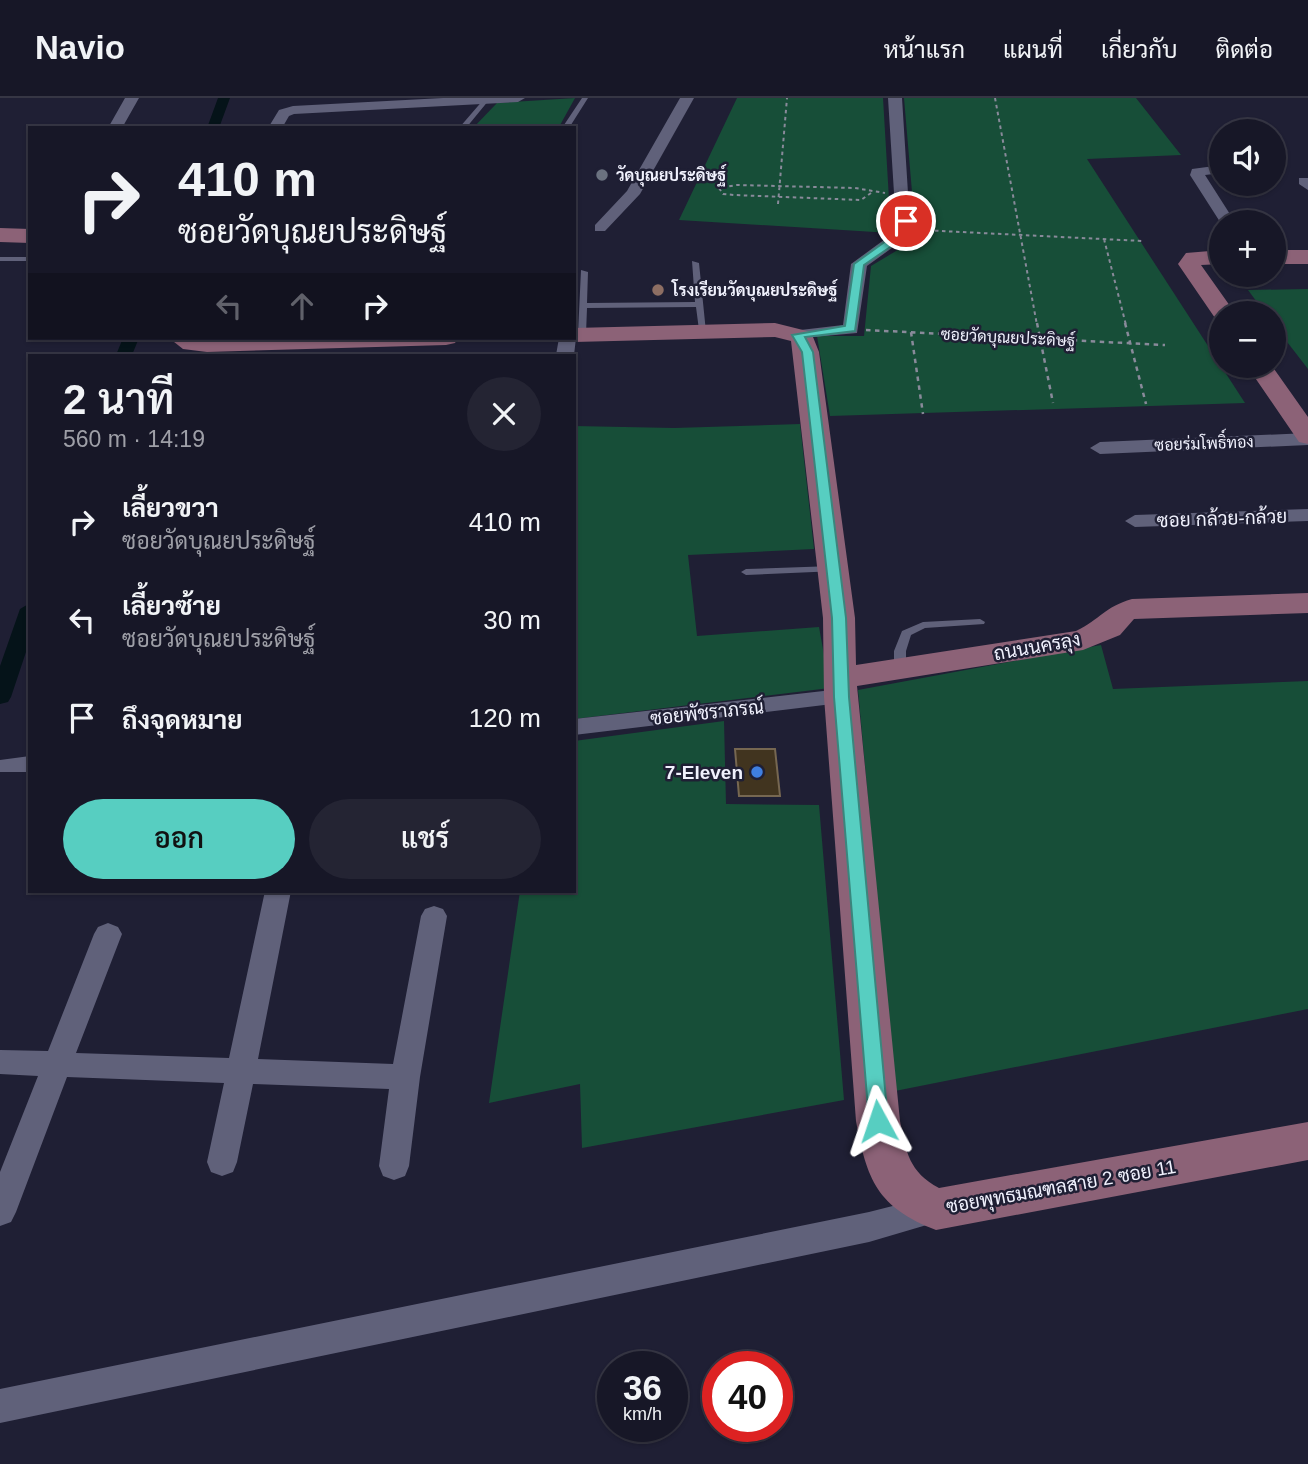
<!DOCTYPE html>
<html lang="th">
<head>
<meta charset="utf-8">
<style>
  body { margin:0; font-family:Helvetica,Sarabun,sans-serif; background:#242433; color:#f1f3f6; height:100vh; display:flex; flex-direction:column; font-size:26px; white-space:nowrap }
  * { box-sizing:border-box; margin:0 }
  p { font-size:23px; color:#9e9fa7 }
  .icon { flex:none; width:38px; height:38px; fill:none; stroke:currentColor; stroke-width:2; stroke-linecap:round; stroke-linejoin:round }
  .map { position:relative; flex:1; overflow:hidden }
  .panel { position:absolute; left:28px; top:256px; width:548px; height:539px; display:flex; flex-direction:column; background:#171727; border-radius:0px; box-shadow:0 2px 5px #0004,0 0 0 2px #363644 }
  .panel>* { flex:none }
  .top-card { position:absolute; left:28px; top:28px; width:548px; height:214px; border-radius:0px; box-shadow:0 2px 5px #0004,0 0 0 2px #363644; background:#171727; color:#f1f3f6; overflow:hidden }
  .fabs { position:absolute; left:1209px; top:21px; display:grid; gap:14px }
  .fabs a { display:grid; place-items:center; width:77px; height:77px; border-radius:50%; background:#171727; box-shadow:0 2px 5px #0004,0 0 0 2px #363644; font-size:35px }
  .speed { position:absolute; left:597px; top:1253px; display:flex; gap:14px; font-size:35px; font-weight:700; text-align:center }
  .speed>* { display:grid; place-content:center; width:91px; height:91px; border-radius:50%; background:#171727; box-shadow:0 2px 5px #0004,0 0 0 2px #363644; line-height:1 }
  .speed small { font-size:18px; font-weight:400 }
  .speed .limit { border:10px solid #d22; background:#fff; color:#111 }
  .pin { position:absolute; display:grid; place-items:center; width:60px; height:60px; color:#fff; margin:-30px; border:4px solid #fff; border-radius:50%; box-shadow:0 2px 7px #0007 }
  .me { position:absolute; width:77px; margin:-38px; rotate:355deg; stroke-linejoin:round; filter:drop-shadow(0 0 5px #0008) }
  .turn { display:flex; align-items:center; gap:24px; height:147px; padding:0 35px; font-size:32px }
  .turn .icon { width:91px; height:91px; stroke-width:2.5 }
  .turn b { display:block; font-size:49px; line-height:60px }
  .lanes { display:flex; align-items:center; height:66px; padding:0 35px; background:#0003; justify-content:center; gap:35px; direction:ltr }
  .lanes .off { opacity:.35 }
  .round { display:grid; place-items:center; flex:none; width:74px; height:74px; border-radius:37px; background:#242433 }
  .headline { display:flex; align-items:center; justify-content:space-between; height:119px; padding:0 35px }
  h1 { font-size:42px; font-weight:600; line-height:52px }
  .cta { display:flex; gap:14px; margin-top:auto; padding:14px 35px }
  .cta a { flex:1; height:80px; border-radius:42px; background:#57cec1; color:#111; font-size:28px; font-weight:600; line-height:80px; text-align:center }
  .cta a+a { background:#242433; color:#f1f3f6 }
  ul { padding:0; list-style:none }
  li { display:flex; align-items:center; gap:21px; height:98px; padding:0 35px }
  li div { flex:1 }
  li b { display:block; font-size:26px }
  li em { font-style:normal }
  header { display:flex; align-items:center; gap:42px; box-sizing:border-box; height:98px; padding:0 35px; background:#171727; border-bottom:2px solid #363644 }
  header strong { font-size:33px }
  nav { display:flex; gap:38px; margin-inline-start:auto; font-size:24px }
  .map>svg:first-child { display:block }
</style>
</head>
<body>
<header>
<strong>Navio</strong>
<nav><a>หน้าแรก</a><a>แผนที่</a><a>เกี่ยวกับ</a><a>ติดต่อ</a></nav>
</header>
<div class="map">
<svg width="1308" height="1366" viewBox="0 0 1308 1366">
  <rect width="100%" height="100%" fill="#1f1f34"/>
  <!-- green -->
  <path fill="#174e38" d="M575 0 559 29 473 30 497 5Z
    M737 0H883L891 135 679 122Z
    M904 0H1136L1181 57 1087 61 1245 305 830 318 817 238H864L871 168 916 141Z
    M1308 191V271L1274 227V215H1265L1248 192Z
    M800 326 814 451 688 457 697 538 819 529 830 590 574 621V328L674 330Z
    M1101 547 1113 591 1308 583V911L895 993 858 592Z
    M724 623 726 706 819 707 844 1002 582 1050 580 986 489 1005 520 793H574V643Z"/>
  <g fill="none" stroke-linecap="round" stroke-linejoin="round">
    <!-- canal -->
    <path fill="#051319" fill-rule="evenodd" d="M218 0H230L219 30H207Z
      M123 240H139L132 257H116Z
      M30 505V542L11 599 8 604 0 606V568L20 511Z"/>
  </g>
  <!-- building -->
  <path fill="#41341f" stroke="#766751" stroke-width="2" d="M735 651H775L780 698H739Z"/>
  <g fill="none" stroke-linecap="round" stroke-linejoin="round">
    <!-- path-far1 -->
    <path stroke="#898a9a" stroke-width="2" stroke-dasharray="3.5 3.5" stroke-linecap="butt" d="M995 0 1037 227
      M871 95 861 102 734 97 723 96 719 90 737 87 855 90 885 95
      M778 106 787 0
      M921 132 1142 143
      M1104 141 1126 227"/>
    <!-- path -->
    <path stroke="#898a9a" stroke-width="2.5" stroke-dasharray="4.5 4.5" stroke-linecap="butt" d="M1037 225 1053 305
      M1125 225 1146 306
      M866 232 1165 247
      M911 234 923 316"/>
    <!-- lane -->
    <path fill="#60617a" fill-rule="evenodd" d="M582 0H588L569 30H562Z
      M484 1 489 2 466 30H459Z
      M0 159H30V163H0Z
      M692 163 699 165 706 234 699 232 696 209 587 210 586 236 582 239 578 236 581 172 588 174 587 205 695 204Z
      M833 468 838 471 837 473 746 477 741 474 746 471Z
      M980 521 985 524 984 526 925 530 911 537 906 553V572L900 576 894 572V553L902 533 923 524Z"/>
    <!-- street -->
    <path fill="#60617a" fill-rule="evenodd" d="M125 0H139L122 30H108Z
      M443 0H525L518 4 294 16 289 18 282 30H268L279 12 293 8Z
      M680 0H694L640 96 605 133H595V127L627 93Z
      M888 0H902L908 95 914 123 903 142 867 168 857 235 792 241 789 237 792 233 843 227 851 166 892 136 898 123 894 95Z
      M1222 67V75L1205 77 1235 124H1222V127L1190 77 1192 71Z
      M1299 80H1308V92L1299 86Z
      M574 238 576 240 574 257H556L559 240Z
      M1308 335V347L1100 356 1090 350 1100 344Z
      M1308 411V423L1135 429 1125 423 1135 417Z
      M841 591 849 594 853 599 849 604 574 637V621Z
      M30 658V674H0V662Z
      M265 793H291L258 961 393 966 421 818 425 811 434 808 443 811 447 818 420 979 409 1068 405 1078 394 1082 383 1078 379 1068 389 991 253 986 237 1064 233 1074 222 1078 211 1074 207 1064 224 985 67 979 16 1114 11 1124 0 1128V1074L38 978 0 976V952L48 953 94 836 98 829 108 825 118 829 122 836 76 955 229 960Z
      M936 1097 947 1101 952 1111 947 1121 869 1144 0 1325V1291L869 1114Z"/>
    <!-- secondary -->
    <path fill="#8c6277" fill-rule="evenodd" d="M0 130 30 131V145L0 144Z
      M1222 152V166L1201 167 1235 215H1222V222L1215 220 1178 166 1186 155Z
      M1274 152H1308V166H1274Z
      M775 225 811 234 819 254 855 520 856 567 1076 533C1101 521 1104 509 1132 501L1308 495V515L1134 521 1120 537 1083 552 857 588 900 1023C906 1054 909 1074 939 1090L1308 1024V1062L936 1132C877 1109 867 1082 856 1023L824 599 823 520 791 243 775 239 574 244 564 240H574V230Z
      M169 240H458L455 245 446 247 207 254 183 251Z
      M1247 268H1272L1308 319V346L1299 344Z"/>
  </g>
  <!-- route -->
  <path fill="#57cec1" stroke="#39867d" stroke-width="2" d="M902 121 911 123 902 141 864 167 855 233 805 239 813 254 846 520 849 599 888 1023 885 1029 878 1032 872 1029 869 1023 834 599 832 520 802 254 792 237 845 228 854 166 894 137Z"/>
  <!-- markers -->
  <circle fill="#6b7280" stroke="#1f1f34" stroke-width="2.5" cx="602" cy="77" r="7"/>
  <circle fill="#8d6e63" stroke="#1f1f34" stroke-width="2.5" cx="658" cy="192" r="7"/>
  <circle fill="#3f7fe0" stroke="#1f1f34" stroke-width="2.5" cx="757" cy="674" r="7"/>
  <g text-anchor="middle" stroke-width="5" stroke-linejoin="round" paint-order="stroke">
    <!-- far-poi labels -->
    <g font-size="16" font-weight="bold" fill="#f0f1fd" stroke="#1f1f34" text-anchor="start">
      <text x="616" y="83">วัดบุณยประดิษฐ์</text>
      <text x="672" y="198">โรงเรียนวัดบุณยประดิษฐ์</text>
    </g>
    <!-- far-street labels -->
    <g font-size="16" fill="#f0f1fd" stroke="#1f1f34">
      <text transform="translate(1008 239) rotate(3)" y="6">ซอยวัดบุณยประดิษฐ์</text>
      <text transform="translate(1204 345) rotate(-2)" y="6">ซอยร่มโพธิ์ทอง</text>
    </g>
    <!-- street labels -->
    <g font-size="19" fill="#f0f1fd" stroke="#1f1f34">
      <text transform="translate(1222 420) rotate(-2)" y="7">ซอย กล้วย-กล้วย</text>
      <text transform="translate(1037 548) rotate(-10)" y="7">ถนนนครลุง</text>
      <text transform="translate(707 614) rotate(-6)" y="7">ซอยพัชราภรณ์</text>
      <text transform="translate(1061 1088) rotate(-10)" y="7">ซอยพุทธมณฑลสาย 2 ซอย 11</text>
    </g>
    <!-- poi labels -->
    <g font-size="19" font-weight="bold" fill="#f0f1fd" stroke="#1f1f34" text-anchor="end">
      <text x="743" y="681">7-Eleven</text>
    </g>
  </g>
</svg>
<div class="fabs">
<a><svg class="icon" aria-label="sound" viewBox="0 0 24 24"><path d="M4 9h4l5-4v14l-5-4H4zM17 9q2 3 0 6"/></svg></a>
<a>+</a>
<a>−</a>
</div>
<div class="speed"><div>36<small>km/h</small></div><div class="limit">40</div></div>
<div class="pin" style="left:906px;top:123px;background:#d93025"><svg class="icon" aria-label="arrive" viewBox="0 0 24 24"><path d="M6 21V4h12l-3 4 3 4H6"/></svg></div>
<svg class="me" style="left:878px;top:1023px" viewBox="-20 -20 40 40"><path d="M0-17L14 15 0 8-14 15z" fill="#57cec1" stroke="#fff" stroke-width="4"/></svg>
<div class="top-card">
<div class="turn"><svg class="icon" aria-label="right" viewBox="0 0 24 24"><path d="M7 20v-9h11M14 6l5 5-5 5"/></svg><div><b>410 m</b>ซอยวัดบุณยประดิษฐ์</div></div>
<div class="lanes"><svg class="icon off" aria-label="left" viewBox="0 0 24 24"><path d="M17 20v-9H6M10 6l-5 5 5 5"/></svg><svg class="icon off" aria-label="ahead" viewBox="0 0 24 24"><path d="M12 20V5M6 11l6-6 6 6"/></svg><svg class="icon" aria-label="right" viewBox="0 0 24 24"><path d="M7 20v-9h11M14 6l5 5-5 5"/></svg></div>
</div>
<section class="panel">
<div class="headline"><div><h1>2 นาที</h1><p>560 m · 14:19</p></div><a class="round"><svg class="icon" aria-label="close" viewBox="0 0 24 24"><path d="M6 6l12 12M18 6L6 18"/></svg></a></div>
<ul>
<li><svg class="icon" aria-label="right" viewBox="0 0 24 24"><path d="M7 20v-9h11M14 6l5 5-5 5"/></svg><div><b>เลี้ยวขวา</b><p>ซอยวัดบุณยประดิษฐ์</p></div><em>410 m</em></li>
<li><svg class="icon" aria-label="left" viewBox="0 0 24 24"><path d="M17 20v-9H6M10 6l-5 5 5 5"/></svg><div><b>เลี้ยวซ้าย</b><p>ซอยวัดบุณยประดิษฐ์</p></div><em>30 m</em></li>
<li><svg class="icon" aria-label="arrive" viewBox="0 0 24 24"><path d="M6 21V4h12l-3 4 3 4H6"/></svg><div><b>ถึงจุดหมาย</b></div><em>120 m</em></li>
</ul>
<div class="cta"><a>ออก</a><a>แชร์</a></div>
</section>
</div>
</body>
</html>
